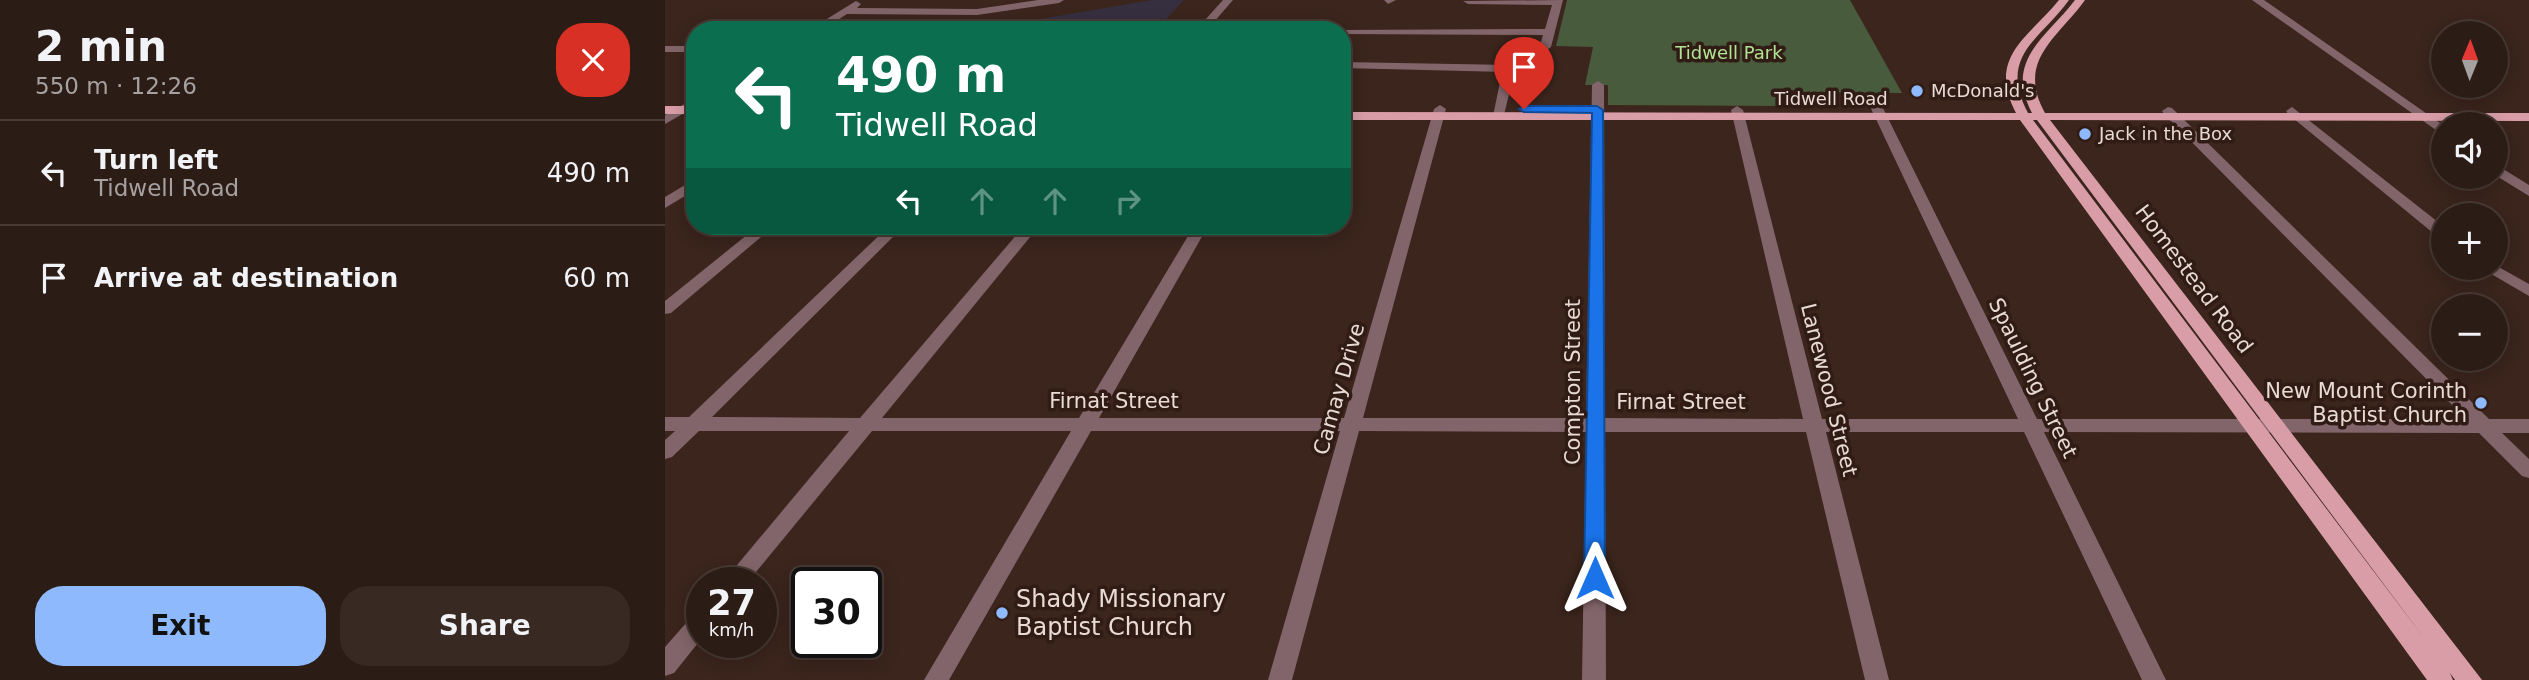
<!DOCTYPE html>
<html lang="en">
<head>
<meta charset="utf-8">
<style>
  body { margin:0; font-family:"DejaVu Sans",sans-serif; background:#382923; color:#f1f3f6; height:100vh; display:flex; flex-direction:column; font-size:26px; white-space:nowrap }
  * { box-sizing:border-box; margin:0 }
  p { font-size:23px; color:#a6a1a1 }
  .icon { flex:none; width:38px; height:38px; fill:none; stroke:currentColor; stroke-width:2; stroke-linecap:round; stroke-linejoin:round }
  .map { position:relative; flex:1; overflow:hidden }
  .sheet { display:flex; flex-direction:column; background:#2c1c16; width:665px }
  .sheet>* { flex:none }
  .guide { position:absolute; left:21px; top:21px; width:665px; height:214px; border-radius:28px; box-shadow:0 4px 18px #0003,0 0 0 2px #483a35; background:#0b6e4f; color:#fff; overflow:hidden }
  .needle { width:46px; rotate:1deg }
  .fabs { position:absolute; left:1766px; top:21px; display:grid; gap:14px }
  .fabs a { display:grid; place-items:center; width:77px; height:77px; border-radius:50%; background:#2c1c16; box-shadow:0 4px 18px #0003,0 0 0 2px #483a35; font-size:35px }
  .speed { position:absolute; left:21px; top:567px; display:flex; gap:14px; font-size:35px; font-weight:700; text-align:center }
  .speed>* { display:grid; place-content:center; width:91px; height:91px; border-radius:50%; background:#2c1c16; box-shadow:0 4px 18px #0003,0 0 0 2px #483a35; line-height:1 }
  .speed small { font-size:18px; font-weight:400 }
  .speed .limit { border:4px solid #111; border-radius:10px; background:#fff; color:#111 }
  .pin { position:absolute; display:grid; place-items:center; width:60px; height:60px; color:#fff; margin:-72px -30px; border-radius:50% 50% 50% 0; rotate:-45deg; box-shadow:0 0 7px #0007 }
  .pin .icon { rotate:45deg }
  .me { position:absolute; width:77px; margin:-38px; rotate:0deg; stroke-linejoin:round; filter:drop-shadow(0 0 5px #0008) }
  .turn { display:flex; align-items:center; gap:24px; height:147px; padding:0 35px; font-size:32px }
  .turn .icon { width:91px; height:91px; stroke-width:2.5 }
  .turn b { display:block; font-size:49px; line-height:60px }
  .lanes { display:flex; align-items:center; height:66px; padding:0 35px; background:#0003; justify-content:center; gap:35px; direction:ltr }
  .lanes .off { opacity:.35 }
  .round { display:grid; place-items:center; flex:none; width:74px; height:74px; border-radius:28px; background:#382923 }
  .summary { display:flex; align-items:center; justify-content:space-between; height:119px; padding:0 35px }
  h1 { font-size:42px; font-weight:700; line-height:52px }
  .cta { display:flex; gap:14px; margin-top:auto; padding:14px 35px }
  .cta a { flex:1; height:80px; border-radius:28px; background:#8eb9fd; color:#111; font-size:28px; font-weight:700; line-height:80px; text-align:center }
  .cta a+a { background:#382923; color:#f1f3f6 }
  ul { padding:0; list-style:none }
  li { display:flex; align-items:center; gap:21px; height:105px; padding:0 35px; border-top:2px solid #483a35 }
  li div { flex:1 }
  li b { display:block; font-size:26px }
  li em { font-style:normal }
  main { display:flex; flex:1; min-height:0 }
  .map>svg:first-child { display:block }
</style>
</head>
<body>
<main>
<section class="sheet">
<div class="summary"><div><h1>2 min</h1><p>550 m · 12:26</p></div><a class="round" style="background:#d93025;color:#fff"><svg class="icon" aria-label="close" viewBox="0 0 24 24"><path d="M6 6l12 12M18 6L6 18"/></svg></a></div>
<ul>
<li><svg class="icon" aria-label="left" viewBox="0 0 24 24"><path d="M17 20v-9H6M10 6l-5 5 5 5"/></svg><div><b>Turn left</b><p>Tidwell Road</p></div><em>490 m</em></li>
<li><svg class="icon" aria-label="arrive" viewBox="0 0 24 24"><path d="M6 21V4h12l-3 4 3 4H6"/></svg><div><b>Arrive at destination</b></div><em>60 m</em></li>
</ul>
<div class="cta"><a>Exit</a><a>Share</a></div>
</section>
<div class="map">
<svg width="1864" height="680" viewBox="0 0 1864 680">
  <rect width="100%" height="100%" fill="#3b251d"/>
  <!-- education -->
  <path fill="#362f40" d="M487 0H519L491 30H311Z"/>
  <!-- green -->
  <path fill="#485b3d" d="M902 0H1185L1237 93 1137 92 1135 90H1119L1123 106 943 105V85H920L928 47 891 46Z"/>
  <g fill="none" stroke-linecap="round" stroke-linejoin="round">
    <!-- minor -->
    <path fill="#82656a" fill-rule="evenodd" d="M373 0H399L394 3 312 15 182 14 157 30H144L191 1 196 4 192 8 312 9Z
      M558 0H568L542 30H531Z
      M719 0H731L723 4Z
      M898 0 886 47 853 71 847 82 838 119H830L828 116 835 82 841 72 677 68V62L846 65 875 45 878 35 677 34V30H673L880 29 887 5 803 4 798 1Z
      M1587 0H1599L1778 125V135Z
      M0 46H30V52H0Z
      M933 81 939 85 940 418 1138 419 1066 110 1072 106 1078 110 1157 419H1353L1200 96 1206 92 1212 96 1372 419H1801L1499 114 1497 111 1503 107 1507 108 1824 419H1864V433H1837L1864 459V478L1857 476 1814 433 1379 432 1501 680H1477L1359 432H1161L1224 680H1200L1141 432H940L941 680H917L921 432 694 431 627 680H603L675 431H426L284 680H259L406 431H207L82 583H57L184 431H34L7 457 0 459V440L10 431H0V417H24L224 226H239L47 417 195 418 359 226H374L217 418H414L529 226H543L434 418H679L769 109 775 105 781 109 698 418H921L927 85Z
      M30 98V107L0 124V115Z
      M1627 107 1778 226V239L1773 237 1623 114 1621 111Z
      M1830 164 1864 185V196L1830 175Z
      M30 179V190L0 208V197Z
      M93 226H109L6 313 0 314V301Z
      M1830 265 1864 284V296L1816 268H1830Z
      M37 611V638L9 673 0 676V647L29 614Z"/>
    <!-- major -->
    <path fill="#d99da7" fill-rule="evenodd" d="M1394 0H1404C1374 41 1333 56 1363 113H1367C1339 60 1381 38 1410 0H1420C1392 39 1351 60 1380 113H1864V121L1385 120 1817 680H1790L1785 673 1788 680H1762L1355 120H677V112L1351 113C1322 57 1362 39 1394 0ZM1368 120H1372L1759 638Z
      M0 106H30V114H0Z"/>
  </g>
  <!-- route -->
  <path fill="#1a73e8" stroke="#114b97" stroke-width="2" d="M932 106 938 110 940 578 937 584 930 586 922 584 919 578 927 113 859 112 854 109 859 106Z"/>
  <!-- markers -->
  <g fill="#8eb9fd" stroke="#301c14" stroke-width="2.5">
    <circle cx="1252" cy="91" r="7"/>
    <circle cx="1420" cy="134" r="7"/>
    <circle cx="1816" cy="403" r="7"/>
    <circle cx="337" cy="613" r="7"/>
  </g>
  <g text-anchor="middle" stroke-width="7" stroke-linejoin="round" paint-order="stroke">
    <!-- far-park labels -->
    <g font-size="18" fill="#b1e395" stroke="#301c14">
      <text x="1064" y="59">Tidwell Park</text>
    </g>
    <!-- far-poi labels -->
    <g font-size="18" fill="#e8dad4" stroke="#301c14" text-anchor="start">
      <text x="1266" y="97">McDonald's</text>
      <text x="1434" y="140">Jack in the Box</text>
    </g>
    <!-- far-street labels -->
    <g font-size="18" fill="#e8dad4" stroke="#301c14">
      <text x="1166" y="105">Tidwell Road</text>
    </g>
    <!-- street labels -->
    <g font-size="21" fill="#e8dad4" stroke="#301c14">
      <text transform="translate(1529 279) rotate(53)" y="7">Homestead Road</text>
      <text transform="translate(1368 378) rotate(64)" y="7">Spaulding Street</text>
      <text transform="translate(908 382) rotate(-90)" y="7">Compton Street</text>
      <text transform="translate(674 389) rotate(-74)" y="7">Camay Drive</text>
      <text transform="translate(1164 390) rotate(76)" y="7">Lanewood Street</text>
      <text x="449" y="408">Firnat Street</text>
      <text x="1016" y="409">Firnat Street</text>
    </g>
    <!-- poi labels -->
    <g font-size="21" fill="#e8dad4" stroke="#301c14" text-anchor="end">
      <text x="1802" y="398">New Mount Corinth<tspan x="1802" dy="24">Baptist Church</tspan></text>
    </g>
    <!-- near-poi labels -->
    <g font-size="24" fill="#e8dad4" stroke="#301c14" text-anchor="start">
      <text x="351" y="607">Shady Missionary<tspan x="351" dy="28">Baptist Church</tspan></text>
    </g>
  </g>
</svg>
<div class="fabs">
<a><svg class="needle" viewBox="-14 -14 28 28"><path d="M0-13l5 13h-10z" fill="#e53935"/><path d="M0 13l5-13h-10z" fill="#a6a1a1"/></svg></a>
<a><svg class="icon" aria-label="sound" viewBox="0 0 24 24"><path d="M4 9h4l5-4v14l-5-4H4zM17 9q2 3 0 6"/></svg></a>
<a>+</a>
<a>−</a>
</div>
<div class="speed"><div>27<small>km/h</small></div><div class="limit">30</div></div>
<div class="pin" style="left:859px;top:109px;background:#d93025"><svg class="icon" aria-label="arrive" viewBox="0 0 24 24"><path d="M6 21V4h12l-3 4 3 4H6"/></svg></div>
<svg class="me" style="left:930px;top:578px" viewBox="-20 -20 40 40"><path d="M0-17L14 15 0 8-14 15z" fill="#1a73e8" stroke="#fff" stroke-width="4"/></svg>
<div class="guide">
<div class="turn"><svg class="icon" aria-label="left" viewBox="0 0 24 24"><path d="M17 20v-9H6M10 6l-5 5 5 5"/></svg><div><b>490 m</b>Tidwell Road</div></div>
<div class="lanes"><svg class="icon" aria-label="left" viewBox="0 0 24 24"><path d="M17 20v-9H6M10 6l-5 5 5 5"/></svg><svg class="icon off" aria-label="ahead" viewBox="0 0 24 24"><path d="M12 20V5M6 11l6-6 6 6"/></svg><svg class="icon off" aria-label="ahead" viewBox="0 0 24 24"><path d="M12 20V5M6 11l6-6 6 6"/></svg><svg class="icon off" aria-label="right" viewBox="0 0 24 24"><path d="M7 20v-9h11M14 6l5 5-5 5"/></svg></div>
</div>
</div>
</main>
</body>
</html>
